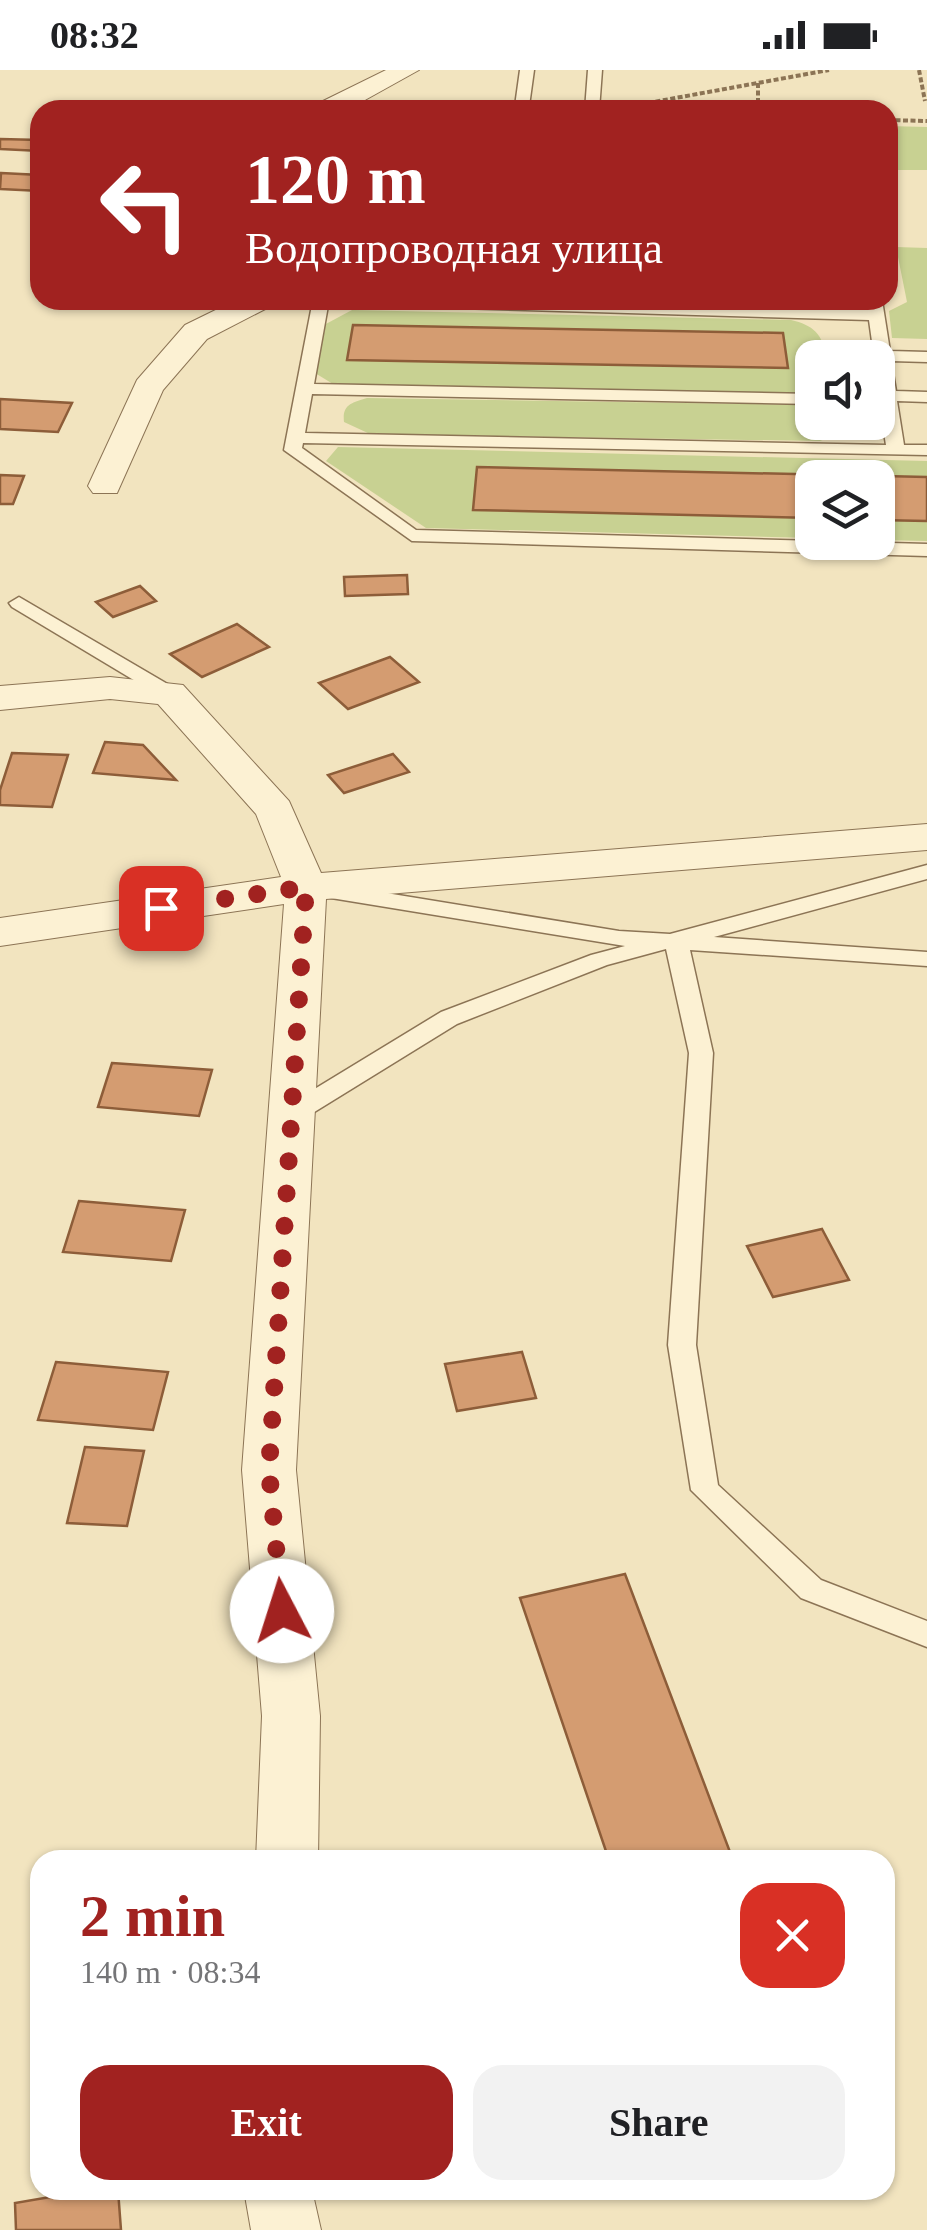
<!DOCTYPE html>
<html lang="en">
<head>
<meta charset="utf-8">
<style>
  body { margin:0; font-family:"Times New Roman",serif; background:#f2f2f2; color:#202124; height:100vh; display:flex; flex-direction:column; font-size:38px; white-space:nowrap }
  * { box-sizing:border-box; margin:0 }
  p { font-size:32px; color:#757577 }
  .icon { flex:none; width:55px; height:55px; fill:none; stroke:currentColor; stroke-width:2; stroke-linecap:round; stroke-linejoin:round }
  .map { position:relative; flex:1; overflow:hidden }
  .details { position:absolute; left:30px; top:1780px; width:865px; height:350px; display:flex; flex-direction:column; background:#fff; border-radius:30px; box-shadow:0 2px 8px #0004 }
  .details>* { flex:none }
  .top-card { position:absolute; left:30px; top:30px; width:868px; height:210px; border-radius:30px; box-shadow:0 2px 8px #0004; background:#a12220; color:#fff; overflow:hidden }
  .fabs { position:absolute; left:795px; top:270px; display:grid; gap:20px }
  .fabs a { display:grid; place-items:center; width:100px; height:100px; border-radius:20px; background:#fff; box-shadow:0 2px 8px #0004; font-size:50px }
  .pin { position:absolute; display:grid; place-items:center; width:85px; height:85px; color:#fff; margin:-42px; border-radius:20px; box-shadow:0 5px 15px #0006 }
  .me { position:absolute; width:110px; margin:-55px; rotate:355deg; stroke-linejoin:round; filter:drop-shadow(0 0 8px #0008) }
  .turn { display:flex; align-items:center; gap:35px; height:210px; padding:0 50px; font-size:45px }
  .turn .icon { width:130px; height:130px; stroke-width:2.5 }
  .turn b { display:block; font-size:70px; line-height:85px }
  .round { display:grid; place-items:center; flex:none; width:105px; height:105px; border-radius:30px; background:#f2f2f2 }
  .overview { display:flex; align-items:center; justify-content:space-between; height:170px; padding:0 50px }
  h1 { font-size:60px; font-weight:700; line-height:75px; color:#a12220 }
  .primary-button { display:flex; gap:20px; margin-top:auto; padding:20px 50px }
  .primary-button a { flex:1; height:115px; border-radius:30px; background:#a12220; color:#fff; font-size:40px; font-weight:700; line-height:115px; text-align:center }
  .primary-button a+a { background:#f2f2f2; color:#202124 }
  .status { display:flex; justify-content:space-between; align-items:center; height:70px; padding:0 50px; background:#fff; direction:ltr }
  .status svg { height:28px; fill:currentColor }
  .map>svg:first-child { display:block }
</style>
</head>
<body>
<div class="status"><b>08:32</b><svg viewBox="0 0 49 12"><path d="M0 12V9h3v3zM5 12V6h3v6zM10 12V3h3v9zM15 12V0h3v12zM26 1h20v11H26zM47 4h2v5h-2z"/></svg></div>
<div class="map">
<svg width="927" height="2160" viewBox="0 0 927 2160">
  <rect width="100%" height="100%" fill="#f2e4bf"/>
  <!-- green -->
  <path fill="#c8d192" d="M888 56 927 57V100H888Z
    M896 177 927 178V269L892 268 889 241 907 232Z
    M606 230H858L845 239Z
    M352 240 791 250C813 255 823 264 826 287L812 288V324L808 326 333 314 315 303 324 255Z
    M367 328 812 335V352L840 353 839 363 820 371 370 364 344 352C342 334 352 333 367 328Z
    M338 377 927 391V471L878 470V408H812V468L426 458 326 391Z"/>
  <!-- building -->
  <path fill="#d49c71" stroke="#8d5d39" stroke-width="2.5" d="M0 69 40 70V81L0 79Z
    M1 103 40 105V121L0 119Z
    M353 255 783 263 788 298 347 290Z
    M0 329 72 333 58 362 0 359Z
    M477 397 927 407V451L878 450V408H812V448L473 440Z
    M0 405 24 406 13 434H0Z
    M407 505 408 524 345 526 344 507Z
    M140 516 156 531 113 547 96 532Z
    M237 554 269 577 202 607 170 584Z
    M390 587 419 612 348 639 319 613Z
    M105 672 143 675 176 710 93 703Z
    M12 683 68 685 52 737 0 735V720Z
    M393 684 409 702 344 723 328 705Z
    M112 993 212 1000 199 1046 98 1037Z
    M79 1131 185 1140 171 1191 63 1182Z
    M822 1159 849 1210 773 1227 747 1176Z
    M522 1282 536 1328 457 1341 445 1294Z
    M56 1292 168 1302 153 1360 38 1350Z
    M85 1377 144 1381 127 1456 67 1453Z
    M625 1504 733 1790H609L520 1528Z
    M91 2120H118L121 2160H16L15 2133Z"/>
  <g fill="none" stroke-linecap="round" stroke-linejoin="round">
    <defs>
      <path id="lane" d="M520 0H534L529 36 523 40 515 36Z
        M588 0H602L599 40H585Z
        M313 230H329L314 314 812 324V334L312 324 305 363 886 375 878 326V288L874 286 869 250 352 235 344 230H520L867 240 866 230H882L890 281 927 282V292L891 291 896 321 927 322V332L897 331 904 375H927V385L303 373 302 378 416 460 927 474V486L412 471 284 380Z
        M19 527 176 619 179 623 176 627H162L12 537 9 533Z
        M927 795V809L714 867 927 882V896L690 880 713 983 696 1275 718 1415 821 1510 927 1551V1577L801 1528 691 1420 668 1275 689 983 666 879 607 895 457 954 303 1049 294 1052 282 1043 285 1037 441 942 591 885 625 876 331 828 323 826 320 821 323 816 331 814 619 861 670 864Z"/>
      <path id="street" d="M386 0H419L347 40H313L317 34Z
        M236 230H275L271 236 207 269 163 320 117 423H93L88 416 137 310 185 255Z
        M110 607 183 615 289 731 321 803 927 754V780L326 829 296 1400 320 1646 318 1790H256L262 1646 242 1400 284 834 0 876V848L281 807 256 744 158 634 110 629 0 640V616Z
        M244 2120H312L321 2160H251Z"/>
    </defs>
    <!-- lane casing -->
    <use href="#lane" stroke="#8c7455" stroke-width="3"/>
    <!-- street casing -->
    <use href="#street" stroke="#8c7455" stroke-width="2"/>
    <!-- path -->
    <path stroke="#8c7455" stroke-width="4" stroke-dasharray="5 2.5" stroke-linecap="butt" d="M919 0 925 31
      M758 13V34
      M626 37 829 0
      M888 50 927 51"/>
    <!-- lane -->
    <use href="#lane" fill="#fcf1d3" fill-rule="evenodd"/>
    <!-- street -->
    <use href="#street" fill="#fcf1d3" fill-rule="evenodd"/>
  </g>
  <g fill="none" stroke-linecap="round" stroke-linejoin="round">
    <!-- route -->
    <path stroke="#a12220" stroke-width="18" stroke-dasharray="0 32.4" d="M161 838 306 817 269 1400 282 1541"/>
  </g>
</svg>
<div class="fabs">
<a><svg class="icon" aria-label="sound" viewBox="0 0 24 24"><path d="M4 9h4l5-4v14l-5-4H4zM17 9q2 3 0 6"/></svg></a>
<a><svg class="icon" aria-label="layers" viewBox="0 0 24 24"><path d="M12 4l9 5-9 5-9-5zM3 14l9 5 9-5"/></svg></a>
</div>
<div class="pin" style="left:161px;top:838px;background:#d93025"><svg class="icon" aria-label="arrive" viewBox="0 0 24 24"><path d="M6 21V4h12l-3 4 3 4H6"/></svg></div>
<svg class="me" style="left:282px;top:1541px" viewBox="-20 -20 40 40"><circle r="19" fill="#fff"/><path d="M0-13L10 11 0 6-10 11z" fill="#a12220"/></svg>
<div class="top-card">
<div class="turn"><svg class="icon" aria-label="left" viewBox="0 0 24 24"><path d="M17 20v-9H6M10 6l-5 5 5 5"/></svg><div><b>120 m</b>Водопроводная улица</div></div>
</div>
<section class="details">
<div class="overview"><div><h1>2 min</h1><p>140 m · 08:34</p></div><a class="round" style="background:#d93025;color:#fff"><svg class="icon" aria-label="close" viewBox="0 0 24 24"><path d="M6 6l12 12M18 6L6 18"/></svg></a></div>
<div class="primary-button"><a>Exit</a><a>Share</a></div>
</section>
</div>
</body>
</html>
